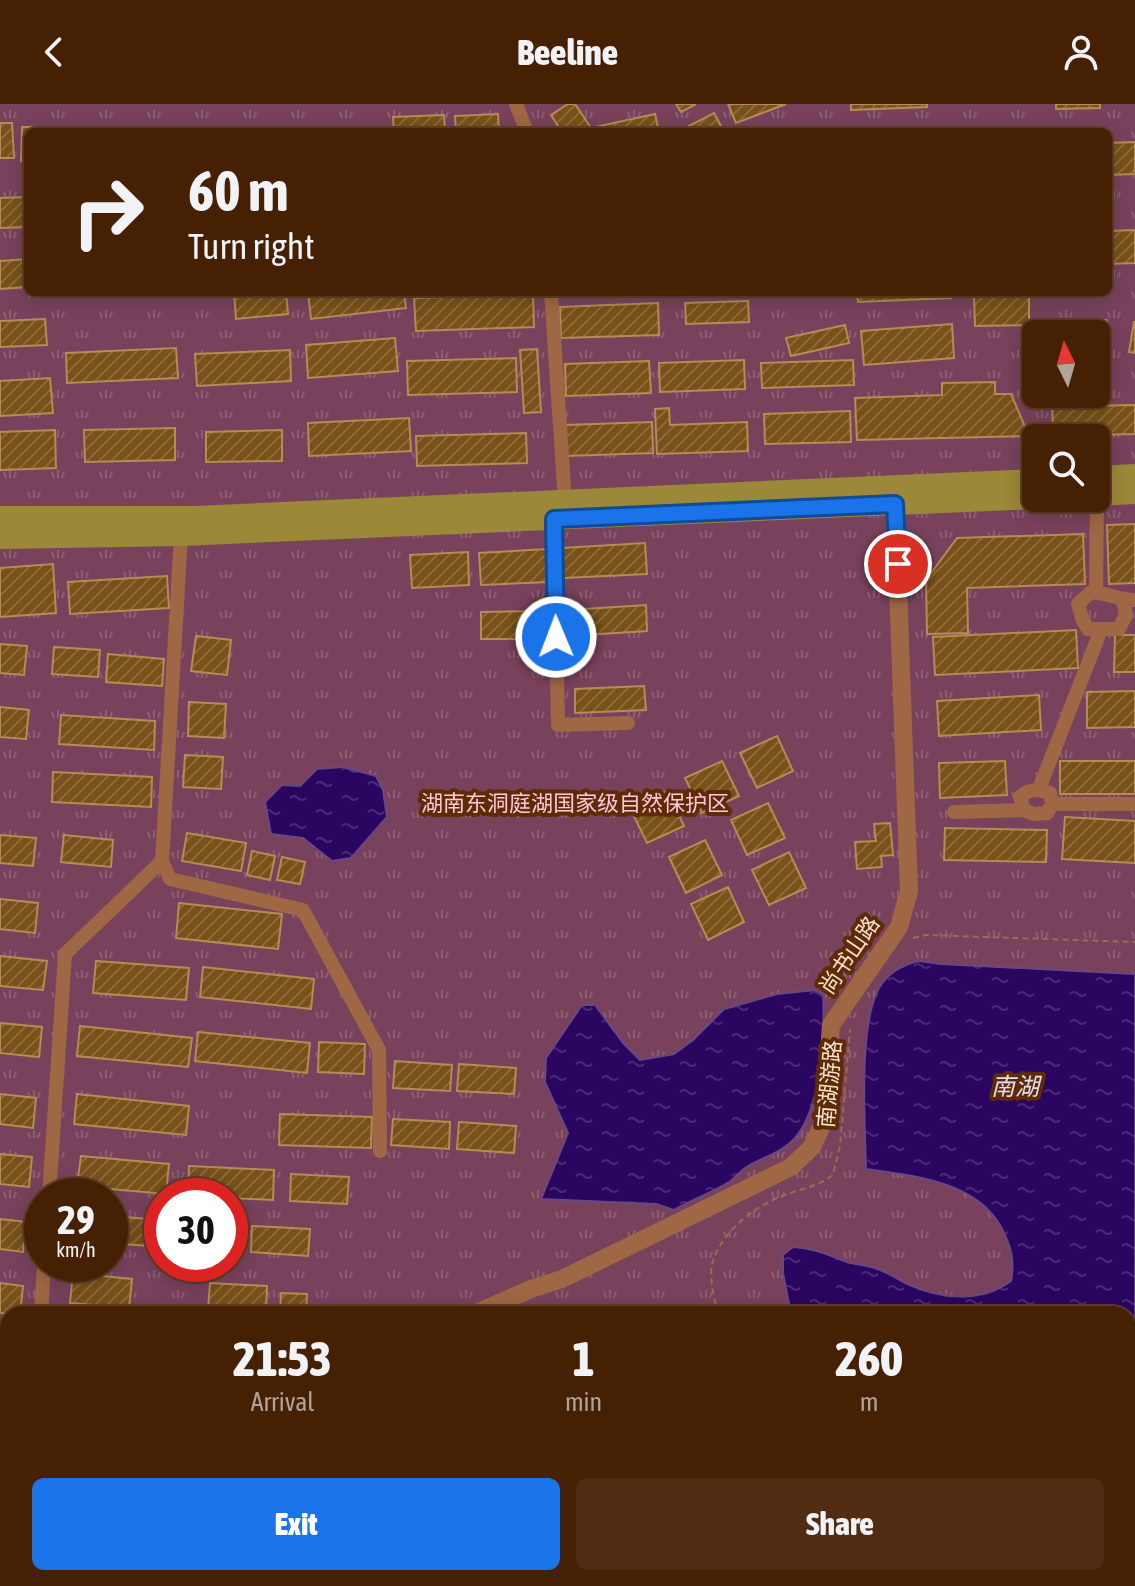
<!DOCTYPE html>
<html lang="en">
<head>
<meta charset="utf-8">
<style>
  body { margin:0; font-family:"Asap Condensed","Noto Sans SC",sans-serif; background:#502d12; color:#f1f3f6; height:100vh; display:flex; flex-direction:column; font-size:30px; white-space:nowrap }
  * { box-sizing:border-box; margin:0 }
  p { font-size:26px; color:#b0a39a }
  .icon { flex:none; width:44px; height:44px; fill:none; stroke:currentColor; stroke-width:2; stroke-linecap:round; stroke-linejoin:round }
  .map { position:relative; flex:1; overflow:hidden }
  .panel { position:absolute; left:0px; top:1202px; width:1136px; height:280px; display:flex; flex-direction:column; background:#462003; border-radius:24px 24px 0 0; box-shadow:0 4px 20px #0003,0 0 0 2px #5e3e25 }
  .panel>* { flex:none }
  .guide { position:absolute; left:24px; top:24px; width:1088px; height:168px; border-radius:12px; box-shadow:0 4px 20px #0003,0 0 0 2px #5e3e25; background:#462003; color:#f1f3f6; overflow:hidden }
  .needle { width:52px; rotate:355deg }
  .fabs { position:absolute; left:1022px; top:216px; display:grid; gap:16px }
  .fabs a { display:grid; place-items:center; width:88px; height:88px; border-radius:12px; background:#462003; box-shadow:0 4px 20px #0003,0 0 0 2px #5e3e25; font-size:40px }
  .speed { position:absolute; left:24px; top:1074px; display:flex; gap:16px; font-size:40px; font-weight:700; text-align:center }
  .speed>* { display:grid; place-content:center; width:104px; height:104px; border-radius:50%; background:#462003; box-shadow:0 4px 20px #0003,0 0 0 2px #5e3e25; line-height:1 }
  .speed small { font-size:20px; font-weight:400 }
  .speed .limit { border:12px solid #d22; background:#fff; color:#111 }
  .pin { position:absolute; display:grid; place-items:center; width:68px; height:68px; color:#fff; margin:-34px; border:4px solid #fff; border-radius:50%; box-shadow:0 2px 8px #0007 }
  .me { position:absolute; width:88px; margin:-44px; rotate:359deg; stroke-linejoin:round; filter:drop-shadow(0 0 6px #0008) }
  .turn { display:flex; align-items:center; gap:28px; height:168px; padding:0 32px; font-size:36px }
  .turn .icon { width:104px; height:104px; stroke-width:2.5 }
  .turn b { display:block; font-size:56px; line-height:68px }
  .eta { display:flex; justify-content:space-evenly; align-items:center; height:136px; text-align:center }
  .eta b { font-size:48px; font-weight:800; line-height:56px }
  .cta { display:flex; gap:16px; margin-top:auto; padding:16px 32px }
  .cta a { flex:1; height:92px; border-radius:12px; background:#1a73e8; color:#fff; font-size:32px; font-weight:800; line-height:92px; text-align:center }
  .cta a+a { background:#502d12; color:#f1f3f6 }
  header { display:flex; justify-content:space-between; align-items:center; height:104px; padding:0 32px; background:#462003; font-size:36px; font-weight:800 }
  .map>svg:first-child { display:block }
</style>
</head>
<body>
<header><svg class="icon" aria-label="back" viewBox="0 0 24 24"><path d="M15 5l-7 7 7 7"/></svg>Beeline<svg class="icon" aria-label="person" viewBox="0 0 24 24"><circle cx="12" cy="8" r="4"/><path d="M4 21q1-7 8-7t8 7"/></svg></header>
<div class="map">
<svg width="1135" height="1482" viewBox="0 0 1135 1482">
  <defs>
    <pattern id="park-tufts" width="24" height="20" patternUnits="userSpaceOnUse" patternTransform="scale(2)"><rect width="24" height="20" fill="#79425c"/><path d="M3 7l-1-3M5 7V3M7 7l1-3M15 17l-1-3M17 17v-4M19 17l1-3" fill="none" stroke="#8d5d72"/></pattern>
    <pattern id="water-ripples" width="26" height="14" patternUnits="userSpaceOnUse" patternTransform="scale(2)"><rect width="26" height="14" fill="#2a0660"/><path d="M2 4q2-2 4 0t4 0M15 11q2-2 4 0t4 0" fill="none" stroke="#4a2a76"/></pattern>
    <pattern id="building-hatch" width="6" height="6" patternUnits="userSpaceOnUse" patternTransform="scale(2)"><rect width="6" height="6" fill="#785118"/><path d="M-1 1l2-2M0 6l6-6M5 7l2-2" fill="none" stroke="#8c6a39"/></pattern>
  </defs>
  <rect width="100%" height="100%" fill="#5e2b04"/>
  <!-- park -->
  <path fill="url(#park-tufts)" fill-rule="evenodd" d="M0 0H1135V1482H0ZM28 28H1108V188H28ZM1036 230H1096V290H1036ZM1036 334H1096V394H1036ZM42 1092H110V1160H42ZM162 1092H230V1160H162ZM8 1210H1128V1474H8Z"/>
  <!-- water -->
  <path fill="url(#water-ripples)" stroke="#694882" stroke-width="2" d="M343 663 376 672 383 686 387 713 351 754 332 757 303 734 271 730 265 698 282 681 300 682 317 665Z
    M919 857 941 860 1135 870V1482H776L780 1474H1128V1210H791L783 1169V1151L793 1143C814 1144 828 1151 847 1158 857 1161 868 1161 877 1165 887 1168 896 1174 905 1179 940 1195 980 1200 1011 1177 1015 1156 1011 1142 1001 1123 976 1077 913 1072 866 1065 865 1020 858 922 879 884 888 868 902 861 919 857Z
    M815 886 823 891C825 930 822 1003 795 1034 783 1048 764 1053 748 1062 741 1066 736 1073 729 1078 711 1089 691 1096 674 1106L656 1100 541 1095 568 1029 545 978 546 954 582 901H595L624 940 640 956 674 950 693 936 724 905 777 890Z"/>
  <!-- building -->
  <path fill="url(#building-hatch)" stroke="#b68b56" stroke-width="2" d="M568 0H575L591 24 655 10 659 28H562L551 11Z
    M676 0H696L681 8Z
    M728 0H786L736 19Z
    M851 0H927V3L851 6Z
    M1056 0H1100V4L1056 5Z
    M714 9 724 28H692L689 22Z
    M498 10 499 28H456L455 12Z
    M444 11 445 28H394L393 13Z
    M0 19H12L14 54H0Z
    M22 23H71V28H28V57H21Z
    M1135 38V70L1108 71V39Z
    M28 93V123L0 124V94Z
    M1135 126V159L1108 160V127Z
    M28 155V183L0 185V157Z
    M234 188H286L288 210 236 215Z
    M308 188H404L406 204 311 215Z
    M857 188H950L951 194 858 198Z
    M533 190 534 223 416 227 414 194Z
    M1029 190V221L975 222 974 191Z
    M748 197 749 218 686 220 685 199Z
    M658 199 659 231 561 234 560 203Z
    M45 215 47 241 0 243V217Z
    M1107 216 1108 248 1096 249V230H1047V218Z
    M1134 218H1135V249L1129 248Z
    M952 220 954 254 864 261 861 227Z
    M845 221 849 239 791 252 786 234Z
    M395 234 398 267 308 274 306 241Z
    M176 244 178 274 67 279 66 249Z
    M537 245 541 308 524 309 520 246Z
    M290 246 291 277 197 282 195 250Z
    M516 254 517 288 408 291 407 257Z
    M744 256 745 285 660 288 659 259Z
    M853 256 854 281 762 284 761 259Z
    M649 257 651 289 566 292 565 260Z
    M50 274 53 309 0 312V277Z
    M995 278V290H1011L1029 332 857 336 855 294 942 291V279Z
    M1052 295H1079V302L1135 301V330L1053 332Z
    M669 304 670 321 747 318 748 347 657 350 655 305Z
    M850 307 851 338 765 340 764 310Z
    M409 314 411 347 309 352 308 319Z
    M652 318 653 349 566 352 565 321Z
    M175 324V356L85 358 84 326Z
    M55 326 56 364 0 366V328Z
    M282 326V357L206 358V328Z
    M526 329 527 359 417 362 416 332Z
    M1135 420V479L1109 480 1107 421Z
    M1083 430 1085 480 967 484 968 529 927 530 926 476 957 434Z
    M645 439 647 470 564 474 562 444Z
    M547 445 548 478 481 481 479 449Z
    M468 448 469 481 412 484 410 451Z
    M53 460 56 509 0 513V464Z
    M167 472 169 504 70 510 68 478Z
    M646 501 647 527 570 532 569 506Z
    M542 507V535H481V508Z
    M1076 526 1078 564 935 571 933 533Z
    M1115 531H1135V568H1114Z
    M196 532 231 536 227 571 191 567Z
    M0 540 27 542 24 571 0 569Z
    M54 543 100 546 98 573 52 570Z
    M108 550 164 555 162 582 106 578Z
    M644 582 646 606 575 609V585Z
    M1135 587V623L1087 624V588Z
    M1039 591 1041 626 939 632 937 597Z
    M189 598 226 600 224 634 188 632Z
    M0 603 29 606 26 635 0 633Z
    M61 611 155 617 154 646 59 640Z
    M777 632 793 667 757 684 740 649Z
    M185 651 223 653 221 685 183 683Z
    M722 657 739 692 702 709 685 674Z
    M1005 657 1007 691 940 694 939 659Z
    M1060 657H1135V690H1060Z
    M53 668 152 673 151 703 52 698Z
    M667 687 684 722 647 739 630 704Z
    M768 699 785 734 747 751 731 716Z
    M1065 713 1135 717V759L1062 755Z
    M890 719 893 751 881 752 882 763 857 765 855 738 876 737 874 720Z
    M945 724 1047 726 1046 758 944 756Z
    M187 729 246 739 241 767 182 757Z
    M0 731 36 734 33 762 0 759Z
    M64 731 113 736 111 763 61 758Z
    M705 736 722 771 686 789 669 753Z
    M252 747 275 752 270 776 247 771Z
    M789 748 806 784 769 801 752 766Z
    M282 753 305 758 300 780 277 776Z
    M728 783 744 818 708 836 691 800Z
    M0 795 38 799 35 829 0 825Z
    M179 799 282 810 278 845 176 834Z
    M0 852 47 857 43 886 0 882Z
    M96 857 189 864 186 896 93 889Z
    M203 863 314 875 311 905 200 893Z
    M0 919 42 923 39 953 0 949Z
    M80 922 192 934 188 963 77 952Z
    M198 928 310 939 307 969 195 957Z
    M319 938 365 940 364 970 318 968Z
    M395 957 452 961 450 987 393 984Z
    M459 960 516 964 514 990 457 987Z
    M0 990 36 994 33 1024 0 1020Z
    M77 990 189 1002 186 1031 74 1020Z
    M280 1010 372 1013 371 1044 279 1041Z
    M393 1015 450 1018 449 1045 391 1041Z
    M459 1018 516 1022 514 1049 457 1045Z
    M0 1050 32 1053 29 1083 0 1080Z
    M81 1052 169 1060 166 1090 77 1082Z
    M189 1062 274 1066 273 1096 230 1094V1092H188Z
    M291 1070 349 1073 347 1100 290 1097Z
    M110 1112 162 1116V1143L110 1139Z
    M0 1115 26 1118 23 1148 0 1145Z
    M252 1122 310 1125 308 1152 251 1148Z
    M230 1123 242 1124 240 1151 230 1150Z
    M73 1169 132 1175 129 1204 70 1199Z
    M0 1179 23 1182 20 1210 0 1209Z
    M210 1179 267 1182 266 1209 208 1206Z
    M281 1189 307 1190 306 1210H280Z
    M0 1237 8 1238V1270L0 1269Z
    M0 1288 8 1289V1336L0 1335Z"/>
  <g fill="none" stroke-linecap="round" stroke-linejoin="round">
    <!-- path -->
    <path stroke="#976e4f" stroke-width="2" stroke-dasharray="6 4" stroke-linecap="butt" d="M913 834 926 831 1135 838
      M717 1210C715 1196 709 1174 712 1160 721 1127 756 1101 787 1090 805 1084 818 1082 833 1071L840 1042 850 925
      M549 1482 550 1474"/>
    <!-- minor -->
    <path stroke="#9f6744" stroke-width="14" d="M516 0 527 28
      M551 188 565 397
      M554 415 558 621 628 619
      M1096 488 1097 391
      M1123 496 1126 511 1119 525H1088L1083 517 1078 500 1091 488C1107 489 1119 496 1135 496
      M1039 685 1101 526
      M1052 700H1135
      M954 708 1024 706 1020 693C1030 684 1037 685 1050 689L1052 700 1047 709 1034 710 1024 706
      M162 757 170 775 303 806 379 946 380 1047
      M49 1092 65 850 162 757 181 431
      M41 1210 44 1160"/>
    <!-- tertiary -->
    <path stroke="#9f6744" stroke-width="18" d="M474 1210 531 1185 562 1175 791 1063 812 1043 824 1017 831 921 899 823 909 787 895 400
      M0 1356H8"/>
    <!-- primary -->
    <path stroke="#9c8839" stroke-width="22" d="M1096 373 1135 371
      M1096 391 1135 389
      M0 413H194L1036 376
      M0 434 181 431 1036 394"/>
  </g>
  <g fill="none" stroke-linecap="round" stroke-linejoin="round">
    <defs>
      <path id="route" d="M556 533 554 415 895 400 898 460"/>
    </defs>
    <!-- route casing -->
    <use href="#route" stroke="#114b97" stroke-width="20"/>
    <!-- route -->
    <use href="#route" stroke="#1a73e8" stroke-width="14"/>
  </g>
  <g text-anchor="middle" stroke-width="8" stroke-linejoin="round" paint-order="stroke">
    <!-- park labels -->
    <g font-size="22" fill="#fdc7de" stroke="#5e2b04">
      <text x="575" y="707">湖南东洞庭湖国家级自然保护区</text>
    </g>
    <!-- street labels -->
    <g font-size="22" fill="#fbe1d2" stroke="#5e2b04">
      <text transform="translate(849 851) rotate(-56)" y="8">尚书山路</text>
      <text transform="translate(829 980) rotate(-85)" y="8">南湖游路</text>
    </g>
    <!-- water labels -->
    <g font-size="24" font-style="italic" fill="#e0ddf6" stroke="#5e2b04">
      <text x="1015" y="991">南湖</text>
    </g>
  </g>
</svg>
<div class="fabs">
<a><svg class="needle" viewBox="-14 -14 28 28"><path d="M0-13l5 13h-10z" fill="#e53935"/><path d="M0 13l5-13h-10z" fill="#b0a39a"/></svg></a>
<a><svg class="icon" aria-label="search" viewBox="0 0 24 24"><circle cx="10" cy="10" r="6"/><path d="M15 15l6 6"/></svg></a>
</div>
<div class="speed"><div>29<small>km/h</small></div><div class="limit">30</div></div>
<div class="pin" style="left:898px;top:460px;background:#d93025"><svg class="icon" aria-label="arrive" viewBox="0 0 24 24"><path d="M6 21V4h12l-3 4 3 4H6"/></svg></div>
<svg class="me" style="left:556px;top:533px" viewBox="-20 -20 40 40"><circle r="17" fill="#1a73e8" stroke="#fff" stroke-width="3"/><path d="M0-11L8 9 0 5-8 9z" fill="#fff"/></svg>
<div class="guide">
<div class="turn"><svg class="icon" aria-label="right" viewBox="0 0 24 24"><path d="M7 20v-9h11M14 6l5 5-5 5"/></svg><div><b>60 m</b>Turn right</div></div>
</div>
<section class="panel">
<div class="eta">
<div><b>21:53</b><p>Arrival</p></div>
<div><b>1</b><p>min</p></div>
<div><b>260</b><p>m</p></div>
</div>
<div class="cta"><a>Exit</a><a>Share</a></div>
</section>
</div>
</body>
</html>
